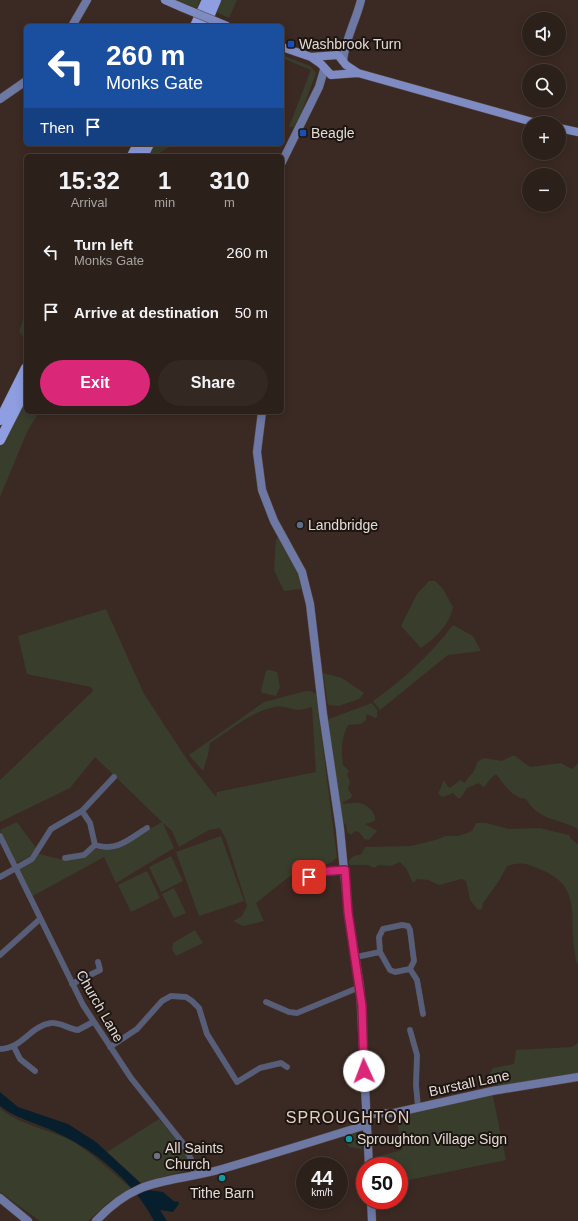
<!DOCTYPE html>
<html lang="en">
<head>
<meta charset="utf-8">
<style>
  body { margin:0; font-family:Arial,sans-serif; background:#342823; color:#f1f3f6; height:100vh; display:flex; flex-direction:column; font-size:15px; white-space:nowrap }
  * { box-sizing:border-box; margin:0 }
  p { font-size:13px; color:#a6a3a2 }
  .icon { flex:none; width:22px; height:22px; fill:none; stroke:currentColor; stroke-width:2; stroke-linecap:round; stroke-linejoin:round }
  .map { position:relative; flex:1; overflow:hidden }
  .side { position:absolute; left:24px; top:154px; width:260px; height:260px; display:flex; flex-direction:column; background:#2c201a; border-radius:6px; box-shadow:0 2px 10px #0003,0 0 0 1px #483e39 }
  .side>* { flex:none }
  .hud { position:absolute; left:24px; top:24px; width:260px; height:122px; border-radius:6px; box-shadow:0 2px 10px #0003,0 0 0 1px #483e39; background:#1a4fa0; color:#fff; overflow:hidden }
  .tools { position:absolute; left:522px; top:12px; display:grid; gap:8px }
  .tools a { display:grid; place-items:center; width:44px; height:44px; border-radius:50%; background:#2c201a; box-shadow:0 2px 10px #0003,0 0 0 1px #483e39; font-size:20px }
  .speed { position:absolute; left:296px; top:1157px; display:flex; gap:8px; font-size:20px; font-weight:700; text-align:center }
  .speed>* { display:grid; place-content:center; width:52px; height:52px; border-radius:50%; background:#2c201a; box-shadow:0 2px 10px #0003,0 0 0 1px #483e39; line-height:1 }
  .speed small { font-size:10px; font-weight:400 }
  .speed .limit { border:6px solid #d22; background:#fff; color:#111 }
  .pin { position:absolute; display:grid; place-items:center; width:34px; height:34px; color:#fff; margin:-17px; border-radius:8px; box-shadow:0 2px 6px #0006 }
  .me { position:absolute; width:44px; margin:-22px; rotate:358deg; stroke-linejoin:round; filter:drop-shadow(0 0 3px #0008) }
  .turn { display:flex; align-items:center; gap:14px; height:84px; padding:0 16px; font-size:18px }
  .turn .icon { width:52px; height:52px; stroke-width:2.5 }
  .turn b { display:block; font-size:28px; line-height:34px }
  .then { display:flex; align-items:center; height:38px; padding:0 16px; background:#0003; gap:8px; font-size:15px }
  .eta { display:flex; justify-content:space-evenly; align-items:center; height:68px; text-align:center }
  .eta b { font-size:24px; font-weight:700; line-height:28px }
  .cta { display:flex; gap:8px; margin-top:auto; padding:8px 16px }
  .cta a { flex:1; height:46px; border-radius:24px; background:#db2777; color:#fff; font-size:16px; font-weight:700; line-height:46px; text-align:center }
  .cta a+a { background:#342823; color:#f1f3f6 }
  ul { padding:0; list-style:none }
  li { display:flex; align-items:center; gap:12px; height:60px; padding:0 16px }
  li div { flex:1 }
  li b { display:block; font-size:15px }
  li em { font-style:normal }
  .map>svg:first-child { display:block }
</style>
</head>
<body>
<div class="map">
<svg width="578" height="1221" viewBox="0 0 578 1221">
  <rect width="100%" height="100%" fill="#3b2a23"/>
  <!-- green -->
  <path fill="#383d2c" d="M165 0H200L197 8 185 4 181 7Z
    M219 0H237L229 18 214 11Z
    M282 55 310 66 316 73 299 119 293 127H289L311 70 282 58Z
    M153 144H174L155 156H147Z
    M26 312V341L19 331Z
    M26 396V412H39L27 432 0 497V444Z
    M280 537 297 569 301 589 284 591 274 570 276 539Z
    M429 581H435L443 589 453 607C449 626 436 637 421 648L401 626 417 594Z
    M106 609 144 694 188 761 216 797 217 792 316 772 312 707C308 708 304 709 300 710 291 710 284 705 275 707 252 711 230 730 210 743L208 755 203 771 189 755 264 702 306 691H311L316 694 337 857 332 862 300 877 290 876 256 903 264 921 243 926 233 921 242 916 247 906 226 839 220 828 209 830 179 847 172 831 163 823 174 848 116 883 104 857 31 897 19 869 32 861 39 854 64 860 96 849 113 850 162 822 95 757 70 788 0 822V780L93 691 91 687 27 674 18 636Z
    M453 625 473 636 481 651 448 655 380 710 373 701C404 679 430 655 453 625Z
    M269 670 277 672 280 687 276 696 262 693 261 691 266 671Z
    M323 673 342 678 364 693 359 699 338 706 328 705Z
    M372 703 377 710V717L375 718 367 714 366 720 361 724 348 725C341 739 341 750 343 765L349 771 347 775 350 781 348 789 352 795 351 798 342 803C348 805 352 802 358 803 366 803 377 813 375 821L365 824 377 831 369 840 364 839 359 832 355 831 351 835 347 832 346 823 342 826 327 722 329 719Z
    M512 756H515L530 767 561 763 572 769 578 763V829C558 818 539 821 526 799 512 798 505 785 496 774L492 777 485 786 483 787 479 783 467 788 461 798H458L453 793 443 797 438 794 444 780 448 787 450 788 460 780 465 783C469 774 475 774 477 762L484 758 502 761Z
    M17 822 36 848 29 857 16 863 5 843 0 830Z
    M476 823H486L509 829 539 828 569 835 571 839 578 844V964L576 961C575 953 573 945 573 937 572 905 575 884 542 870 527 864 523 861 507 866L499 881 483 903 482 909 478 910 470 900 466 881 462 879 439 885 428 880 417 879 413 883 406 868 400 862 391 866 379 865 374 868 368 865H350L348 862 352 857C363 852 359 859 365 847L411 846 439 839 445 836H459L472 831Z
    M221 836 244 901 199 916 176 852Z
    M171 856 183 881 161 892 149 867Z
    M147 871 160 898 131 912 118 885Z
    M174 888 186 913 174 918 162 894Z
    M195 930 203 943 176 956 172 950 173 943Z
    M578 1043V1077L493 1086 489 1074 493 1068 514 1064 516 1050 572 1047Z
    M492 1092 506 1160 399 1182V1166H373L372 1158 402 1150 396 1115Z
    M0 1108C19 1125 48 1129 70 1140 93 1153 111 1172 131 1188L109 1202 88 1221H40L0 1192Z
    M159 1119 183 1147 189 1163 181 1172 141 1183 107 1152Z
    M354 1132 361 1137 362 1153 361 1149 349 1147 343 1136Z"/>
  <!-- water -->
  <path fill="#071f2d" d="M0 1092 18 1107 68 1124 96 1142 148 1190 163 1192 175 1202 178 1201 179 1204 173 1212 160 1210 167 1221H154C135 1183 94 1149 55 1132 37 1123 16 1119 0 1106Z"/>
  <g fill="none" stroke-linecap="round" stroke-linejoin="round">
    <defs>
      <path id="street" d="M0 836 83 1005 131 1078 182 1142 193 1163 194 1176
        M95 845C117 852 129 839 147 828
        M65 858 84 855 95 845 90 823 82 811
        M0 877 32 859 51 829 82 811 114 777
        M299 882 319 872 345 870
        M380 952 379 937 383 929 402 925 408 926 410 930 414 961 410 969
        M0 955 40 919
        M356 957 380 952 390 970 395 972 410 969 417 980 423 1014
        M72 984 100 970 98 962
        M266 1002 289 1012 297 1013 360 987
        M410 1030 417 1055 416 1085 418 1107
        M14 1047 20 1059 35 1071
        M110 1047 137 1029 162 1001 171 996 186 997 192 1001 199 1008 207 1034 237 1082 260 1068 281 1063 287 1067
        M0 1049C22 1049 30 1026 51 1023 61 1022 68 1029 78 1030L93 1022"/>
      <path id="secondary" d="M72 26 87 0
        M343 61C345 39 356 21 361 0
        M0 99 26 81
        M282 162 319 87 324 70
        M262 412 257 452 262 490 274 521 302 572 310 604 323 714 340 829 348 912 360 987 369 1166
        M366 1114 394 1113 492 1091 578 1077
        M0 1198 28 1221
        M371 1200 372 1221
        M96 1221C139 1175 169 1184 222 1169 270 1155 318 1140 366 1125"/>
      <path id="primary" d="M165 0 181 7
        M282 47 311 57 338 55 346 65 358 73 536 123
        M311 57 321 64 331 75 358 73
        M559 128 578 132"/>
      <path id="highway" d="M195 26 207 0
        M205 26 216 0
        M132 156 138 144
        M143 156 149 144
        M0 420 26 368
        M0 440 26 389"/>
    </defs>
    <!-- street casing -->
    <use href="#street" stroke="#56463f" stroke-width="6"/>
    <!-- secondary casing -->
    <use href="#secondary" stroke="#56463f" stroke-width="9"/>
    <!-- primary casing -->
    <use href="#primary" stroke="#56463f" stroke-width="9"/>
    <!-- highway casing -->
    <use href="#highway" stroke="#56463f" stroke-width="11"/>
    <!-- street -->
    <use href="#street" stroke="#575e7a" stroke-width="5.5"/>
    <!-- secondary -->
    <use href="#secondary" stroke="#6e78a4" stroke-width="8"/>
    <!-- primary -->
    <use href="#primary" stroke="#7f8cc4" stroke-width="8"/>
    <!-- highway -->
    <use href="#highway" stroke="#8e9ee1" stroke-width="10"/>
    <defs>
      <path id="primary-bridge" d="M181 7 227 26"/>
    </defs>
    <!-- primary-bridge casing -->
    <use href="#primary-bridge" stroke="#56463f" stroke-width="9" stroke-linecap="butt"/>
    <!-- primary-bridge -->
    <use href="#primary-bridge" stroke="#7f8cc4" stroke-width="8"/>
  </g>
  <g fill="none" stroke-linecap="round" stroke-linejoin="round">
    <defs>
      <path id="route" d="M309 877 319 872 345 870 348 912 362 1006 364 1071"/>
    </defs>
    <!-- route casing -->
    <use href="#route" stroke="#8e194d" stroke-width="10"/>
    <!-- route -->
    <use href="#route" stroke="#db2777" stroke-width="7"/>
  </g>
  <!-- markers -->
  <g fill="#1a4fb4" stroke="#1c1511" stroke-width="1.5">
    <rect x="287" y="40" width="8" height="8" rx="2"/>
    <rect x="299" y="129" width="8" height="8" rx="2"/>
  </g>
  <circle fill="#5c6f8a" stroke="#1c1511" stroke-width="1.5" cx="300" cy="525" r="4"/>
  <g fill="#0f9aa8" stroke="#1c1511" stroke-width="1.5">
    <circle cx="349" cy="1139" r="4"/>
    <circle cx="222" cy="1178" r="4"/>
  </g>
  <circle fill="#6b7280" stroke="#1c1511" stroke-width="1.5" cx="157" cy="1156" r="4"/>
  <g text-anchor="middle" stroke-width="4" stroke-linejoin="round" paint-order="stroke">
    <!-- poi labels -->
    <g font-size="14" fill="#e6dbd5" stroke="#1c1511" text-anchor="start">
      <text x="299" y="49">Washbrook Turn</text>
      <text x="311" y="138">Beagle</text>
      <text x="308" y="530">Landbridge</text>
      <text x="357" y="1144">Sproughton Village Sign</text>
      <text x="165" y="1153">All Saints<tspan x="165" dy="16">Church</tspan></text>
      <text x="222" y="1198" text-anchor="middle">Tithe Barn</text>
    </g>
    <!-- street labels -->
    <g font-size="14" fill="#e6dbd5" stroke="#1c1511">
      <text transform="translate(100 1006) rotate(60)" y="5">Church Lane</text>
      <text transform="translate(469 1083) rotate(-12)" y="5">Burstall Lane</text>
    </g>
    <!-- quarter labels -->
    <g font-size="16" letter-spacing="1" fill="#e4cec4" stroke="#1c1511">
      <text x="348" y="1123">SPROUGHTON</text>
    </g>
  </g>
</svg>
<div class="tools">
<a><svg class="icon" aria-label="sound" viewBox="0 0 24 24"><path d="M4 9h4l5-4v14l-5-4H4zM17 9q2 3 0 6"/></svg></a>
<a><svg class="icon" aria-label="search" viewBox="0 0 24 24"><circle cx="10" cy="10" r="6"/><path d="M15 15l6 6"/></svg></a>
<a>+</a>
<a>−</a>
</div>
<div class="speed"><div>44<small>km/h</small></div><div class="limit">50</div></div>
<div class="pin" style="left:309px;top:877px;background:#d93025"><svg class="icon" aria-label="arrive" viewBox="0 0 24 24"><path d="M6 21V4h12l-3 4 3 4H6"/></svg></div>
<svg class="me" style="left:364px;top:1071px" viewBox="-20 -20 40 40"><circle r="19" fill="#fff"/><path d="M0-13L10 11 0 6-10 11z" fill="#db2777"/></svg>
<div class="hud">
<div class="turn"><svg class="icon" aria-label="left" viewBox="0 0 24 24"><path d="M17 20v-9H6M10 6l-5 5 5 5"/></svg><div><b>260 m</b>Monks Gate</div></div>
<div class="then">Then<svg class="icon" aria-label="arrive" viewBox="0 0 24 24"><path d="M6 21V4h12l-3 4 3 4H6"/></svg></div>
</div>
<section class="side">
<div class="eta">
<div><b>15:32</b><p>Arrival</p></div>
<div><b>1</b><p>min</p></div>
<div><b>310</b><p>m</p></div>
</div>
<ul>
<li><svg class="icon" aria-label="left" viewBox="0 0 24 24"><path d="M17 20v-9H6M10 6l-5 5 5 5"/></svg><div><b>Turn left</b><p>Monks Gate</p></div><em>260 m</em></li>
<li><svg class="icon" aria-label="arrive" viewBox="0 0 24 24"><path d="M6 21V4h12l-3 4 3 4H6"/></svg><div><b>Arrive at destination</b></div><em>50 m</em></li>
</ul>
<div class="cta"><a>Exit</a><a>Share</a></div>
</section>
</div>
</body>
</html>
